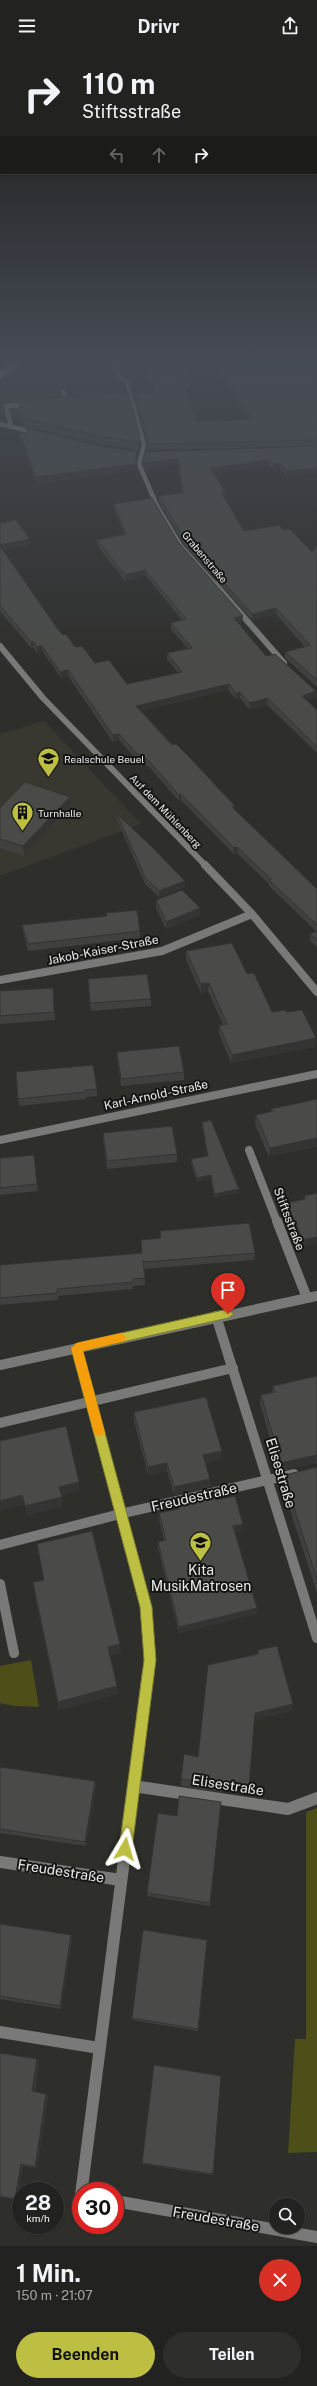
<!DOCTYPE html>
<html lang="de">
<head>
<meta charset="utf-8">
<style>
  body { margin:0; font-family:"Public Sans",sans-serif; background:#2e2f2d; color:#f1f3f6; height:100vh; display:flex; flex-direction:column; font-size:15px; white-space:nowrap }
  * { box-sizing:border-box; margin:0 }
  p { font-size:13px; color:#a2a4a5 }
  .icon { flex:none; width:22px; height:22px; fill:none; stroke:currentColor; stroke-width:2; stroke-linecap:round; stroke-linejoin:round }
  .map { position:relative; height:2194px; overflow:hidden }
  .side { display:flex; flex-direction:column; background:#222220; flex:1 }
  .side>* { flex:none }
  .top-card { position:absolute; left:0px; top:0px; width:317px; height:122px; box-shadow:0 1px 3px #0004,0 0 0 1px #3f3f3e; background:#222220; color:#f1f3f6; overflow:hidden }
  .tools { position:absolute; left:269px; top:2146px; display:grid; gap:8px }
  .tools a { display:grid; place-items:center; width:36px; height:36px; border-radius:50%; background:#222220; box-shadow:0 1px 3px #0004,0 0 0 1px #3f3f3e; font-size:20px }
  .speed { position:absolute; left:12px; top:2130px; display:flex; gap:8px; font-size:20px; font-weight:700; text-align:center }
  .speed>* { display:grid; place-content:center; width:52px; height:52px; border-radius:50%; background:#222220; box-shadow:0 1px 3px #0004,0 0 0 1px #3f3f3e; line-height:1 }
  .speed small { font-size:10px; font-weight:400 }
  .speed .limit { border:6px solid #d22; background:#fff; color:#111 }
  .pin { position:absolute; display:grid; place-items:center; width:34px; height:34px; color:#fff; margin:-41px -17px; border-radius:50% 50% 50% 0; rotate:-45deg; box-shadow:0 0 4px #0007 }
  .pin .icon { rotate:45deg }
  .me { position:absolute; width:44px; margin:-22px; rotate:7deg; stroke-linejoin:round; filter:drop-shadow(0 0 3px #0008) }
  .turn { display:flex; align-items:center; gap:14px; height:84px; padding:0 16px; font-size:18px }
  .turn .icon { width:52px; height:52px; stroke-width:2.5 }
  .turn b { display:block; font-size:28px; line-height:34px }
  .lanes { display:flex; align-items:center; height:38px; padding:0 16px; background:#0003; justify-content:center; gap:20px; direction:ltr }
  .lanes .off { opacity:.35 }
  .round { display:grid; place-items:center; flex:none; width:42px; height:42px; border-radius:21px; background:#2e2f2d }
  .head { display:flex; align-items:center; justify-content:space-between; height:68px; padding:0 16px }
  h1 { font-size:24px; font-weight:700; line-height:30px }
  .button { display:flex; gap:8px; margin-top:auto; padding:8px 16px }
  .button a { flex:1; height:46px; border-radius:24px; background:#bdbf43; color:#111; font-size:16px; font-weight:700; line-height:46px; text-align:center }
  .button a+a { background:#2e2f2d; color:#f1f3f6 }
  header { display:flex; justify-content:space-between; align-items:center; height:52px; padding:0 16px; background:#222220; font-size:18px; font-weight:700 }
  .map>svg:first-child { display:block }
</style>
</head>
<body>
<header><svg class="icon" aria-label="menu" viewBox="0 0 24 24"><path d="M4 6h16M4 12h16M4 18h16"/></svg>Drivr<svg class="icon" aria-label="share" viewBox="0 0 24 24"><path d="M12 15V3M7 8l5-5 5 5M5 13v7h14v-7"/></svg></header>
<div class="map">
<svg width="317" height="2194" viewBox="0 0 317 2194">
  <rect width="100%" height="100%" fill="#2e2e2b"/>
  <!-- built -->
  <path fill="#383830" d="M29 312H106L107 325 120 334 128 359 23 367 0 362V333Z
    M44 669 141 772 0 824V682Z"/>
  <!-- green -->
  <path fill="#4d4e18" d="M31 1608 39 1655 14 1654 0 1651V1614Z
    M317 1756V2100L288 2101 295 1987H306V1760Z"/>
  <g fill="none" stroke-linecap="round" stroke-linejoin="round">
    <!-- service-far3 -->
    <path stroke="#797a78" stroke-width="4.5" d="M60 350 66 349 63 339
      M11 374 6 354 31 352"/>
    <!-- service-far2 -->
    <path stroke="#797a78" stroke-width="8" d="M249 1098 277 1170"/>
    <!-- service-far1 -->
    <path stroke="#797a78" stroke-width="10" d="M277 1169 307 1246
      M0 1371 233 1316
      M0 1493 120 1462
      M0 1532 14 1601"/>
    <!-- service -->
    <path stroke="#797a78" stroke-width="12" d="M0 1810 121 1828
      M0 1980 99 1996"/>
    <!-- minor-far4 -->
    <path stroke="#797a78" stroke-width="4.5" d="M114 312 118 323 127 331 144 393 139 412 157 454 181 494 216 533
      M0 372 37 381"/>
    <!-- minor-far3 -->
    <path stroke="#797a78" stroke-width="6" d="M215 532 284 611
      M0 594 43 646 206 814"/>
    <!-- minor-far2 -->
    <path stroke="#797a78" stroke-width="8" d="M205 813 252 862 317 940
      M0 928 162 899 252 862
      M0 1088 317 1022"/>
    <!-- minor-far1 -->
    <path stroke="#797a78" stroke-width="10" d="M216 1264 317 1586
      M77 1296 146 1555 150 1608 148 1622
      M120 1462 294 1422"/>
    <!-- minor -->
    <path stroke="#797a78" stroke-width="12" d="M133 1734 288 1757 317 1746
      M81 2143 148 1621
      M115 2149 317 2185"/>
    <!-- tertiary -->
    <path stroke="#797a78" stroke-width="10" d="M0 1313 317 1244"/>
    <!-- primary -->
    <path stroke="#c6c6c3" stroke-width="6" d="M0 323 16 312"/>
    <!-- tram -->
    <path stroke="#b0b1ae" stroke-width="1" d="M0 318 8 312"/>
  </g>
  <!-- wall -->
  <path fill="#40403e" d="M145 312H184L190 329V334L185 335 197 370 249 367 215 312H299L261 314 234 322 236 324 317 312V394L147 398V390L135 348V342L153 341V336Z
    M29 317 101 327V331L29 320Z
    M128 340 140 393 139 398 105 393 24 374 20 357 19 349Z
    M26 376 103 395 137 399V405L136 408 137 412 138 418 37 432 20 386 19 380 26 381Z
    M317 394 287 425 280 417 274 418 270 414 214 421 225 446H224L244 479 283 478 312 500 317 494V635L285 606V600L305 595 276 562 252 568 184 492 159 450V444L182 441 178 413 145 417 143 412V406Z
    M114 452 178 490 243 564 242 570 238 571 266 604 316 645 307 648 317 658V701L267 653 249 657 240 646 236 647 228 638 141 659 235 759 317 837V895L310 889V882L316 879 269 834V832L237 801 234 802 181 748 179 749 149 715 136 707 119 688 113 690 68 624 61 626 43 600 37 601 33 595 31 596 0 559V471L30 487V493L3 498 59 579 75 595 95 611 127 632 178 621 167 607V601L187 596 171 577V571L182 568 146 524 125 529 97 493V488L124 482 114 457Z
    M70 745V754L24 804 0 796V756Z
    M117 762 185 835 159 845 145 832 117 768Z
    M156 848 200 856V863L166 877 156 856Z
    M106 861 140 879V886L28 899 23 880 22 873 106 864Z
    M186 899 247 922 272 960H286L316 986 315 995 231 1011 219 982V973H223L208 939 201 941 186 908Z
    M88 927 151 947V954L91 959Z
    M53 936 55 968 0 972V939Z
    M117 1000 184 1020V1028L121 1034 117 1007Z
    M16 1020 97 1037V1044L86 1045V1047L19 1054Z
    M317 1047 269 1105 255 1072 256 1063 271 1060V1057Z
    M202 1070 239 1137 238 1141 214 1146 211 1127 197 1130 191 1111V1107L207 1104 202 1074Z
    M103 1081 177 1102V1110L107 1117 103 1088Z
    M34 1103 38 1139 0 1143V1106Z
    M317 1141V1191L302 1195 286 1159 287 1151 304 1147V1144Z
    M160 1179 255 1201 254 1208 144 1217 145 1233 133 1234V1237L58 1244V1248L0 1253V1213L142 1201 141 1188 160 1186Z
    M317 1324V1412L316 1411 280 1419 260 1352 261 1343 272 1341 273 1334Z
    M134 1360 222 1407 205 1411 210 1435 174 1443 167 1419 148 1423 134 1369Z
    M317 1415V1541L284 1439 285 1434 284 1431 285 1423Z
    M216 1448 242 1478 235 1480 257 1556 256 1562 179 1581 158 1496V1490L164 1488 159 1467V1461L177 1457V1449Z
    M37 1492 121 1601 110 1603 117 1634 118 1642 59 1658 34 1539 44 1528Z
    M258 1598 293 1652 291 1659 254 1668 249 1734 248 1740 222 1737 221 1740 181 1734V1727L198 1705 257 1602Z
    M0 1715 96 1733 86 1794 0 1781Z
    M221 1750 210 1854 147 1844V1841L177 1764Z
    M0 1872 71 1883 72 1887 61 1957 0 1947Z
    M207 1888 198 1979 132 1968V1966Z
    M0 2001 37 2007 39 2011 35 2040 46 2042 48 2045 37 2116 23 2114 17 2148 0 2145Z
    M142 2111 213 2122 212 2123 142 2112Z"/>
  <!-- shaded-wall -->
  <path fill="#343432" d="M252 312H261V314L234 322 231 327 232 321 234 317Z
    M140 385V393L139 398V390Z
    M178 407V413L145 417V411Z
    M270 408V414L211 422V416Z
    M280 411V417L274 418V412Z
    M137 412 138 418 37 432 36 425Z
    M317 416V421L287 425V419Z
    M221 440H225V446H220Z
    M30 487V493L0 499V493Z
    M145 518 146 524 125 529V523Z
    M276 556V562L252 568V562Z
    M243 564 242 570 234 572V566Z
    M33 589V595L31 596V590Z
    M42 594 43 600 37 601V595Z
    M68 618V624L61 626 60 620Z
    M229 632 228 638 136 660V654Z
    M316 639V645L302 650V644Z
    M240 640V646L236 647V641Z
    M268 646 267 653 249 657 250 651Z
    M119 682V688L113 690V683Z
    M181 742V748L179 749V743Z
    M70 745V754L24 804 23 794Z
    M235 754V760L232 755Z
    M237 795V801L234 802V796Z
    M185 829V835L159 845V839Z
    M200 856V863L166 877V870Z
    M209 931 208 939 201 941V932Z
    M316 986 315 995 231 1011 232 1003Z
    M317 1086V1095L269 1105 270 1096Z
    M211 1123V1127L197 1130V1126Z
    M239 1137 238 1141 214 1146V1142Z
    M317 1185V1191L302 1195 303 1188Z
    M222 1399V1407L203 1411V1403Z
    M317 1403 316 1411 280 1419 281 1411Z
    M167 1411V1419L148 1423V1415Z
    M210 1427V1435L174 1443V1435Z
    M79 1430 80 1439 60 1444 59 1435Z
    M22 1443 24 1453 0 1459V1449Z
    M62 1445 63 1455 26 1464 25 1454Z
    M243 1472 242 1478 233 1480V1474Z
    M257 1556 256 1562 179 1581V1575Z
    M120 1592 121 1601 108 1604V1595Z
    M117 1634 118 1642 59 1658 58 1650Z
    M293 1652 291 1659 254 1668 255 1661Z
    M95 1729 96 1733 86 1794 85 1790Z
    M71 1883 72 1887 61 1957 60 1954Z
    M37 2007 39 2011 34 2042 32 2039Z
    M46 2042 48 2045 37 2116 35 2115Z
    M21 2112 23 2114 17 2148 15 2147Z"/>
  <!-- building -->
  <path fill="#4a4b48" stroke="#343432" d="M34 312H95L101 327 29 317Z
    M146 312H184L190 329H183L197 370 252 367 219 312H252L234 317 232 321 236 324 262 316 317 312V388L147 392 148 386 135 342 153 341V332Z
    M128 340 140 385 139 390 104 385 24 366 19 349Z
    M26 376 103 395 137 399 135 406 137 412 36 425 19 380 27 381Z
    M317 394V416L287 419 280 411 274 412 270 408 211 416 225 440H221L244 479 279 473 283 478 290 477 312 500 317 494V628L285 600 310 593 276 556 252 562 184 486 159 444 183 441 178 407 145 411 143 406 145 400Z
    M152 446 178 490 243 564 234 566 266 604 275 602 316 639 302 644 317 658V695L268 646 250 651 240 640 236 641 229 632 136 654 172 693 176 692 192 708 235 754 232 755 317 837V873L269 828 271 827 237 795 234 796 181 742 179 743 149 709 136 701 119 682 113 683 68 618 60 620 42 594 37 595 33 589 31 590 0 553V494L59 579 63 583 66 582 75 595 82 594 95 611 109 608 127 632 182 620 167 601 192 596 171 571 186 567 145 518 125 523 97 488 126 482 114 452Z
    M16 468 30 487 0 493V471Z
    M25 730 70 745 23 794 0 787V756Z
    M117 762 151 794 185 829 159 839 145 825Z
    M182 838 200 856 166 870 156 848Z
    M137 858 140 879 28 892 22 873 107 864 106 861Z
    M317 879V888L310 882Z
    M232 891 247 922 254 921 272 960 285 958 286 960 302 958 316 986 232 1003 219 973 227 972 209 931 201 932 186 899Z
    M147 922 151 947 90 951 88 927Z
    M53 936 54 960 0 964V939Z
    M179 994 184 1020 121 1027 117 1000Z
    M93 1013 97 1037 85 1038V1040L18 1047 16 1020Z
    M317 1047V1086L270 1096 256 1063 273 1059 271 1057Z
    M211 1068 239 1137 214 1142 211 1123 197 1126 191 1107 208 1104 202 1070Z
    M172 1074 177 1102 107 1109 103 1081Z
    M34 1103 37 1132 0 1136V1106Z
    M317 1141V1185L303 1188 287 1151 305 1147 304 1144Z
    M249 1171 255 1201 144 1210 143 1208 145 1226 133 1227V1230L57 1237V1241L0 1246V1213L142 1201 141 1188 161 1186 160 1179Z
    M317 1324V1403L281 1411 261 1343 275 1340 273 1334Z
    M206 1345 222 1399 203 1403 210 1427 174 1435 167 1411 148 1415 134 1360Z
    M66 1374 79 1430 59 1435 62 1445 25 1454 22 1443 0 1449V1389Z
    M317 1415V1528L286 1430H287L285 1423Z
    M214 1441 216 1448 235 1444 243 1472 233 1474 257 1556 179 1575 158 1490 166 1488 159 1461 179 1457 177 1449Z
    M92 1479 120 1592 108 1595 117 1634 58 1650 33 1530 44 1528 37 1492Z
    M277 1594 293 1652 255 1661 249 1734 223 1730 222 1733 181 1727 184 1702 198 1705 208 1613 258 1602V1598Z
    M0 1715 95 1729 85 1790 0 1777Z
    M179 1744 221 1750 210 1851 147 1841 158 1761 177 1764Z
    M0 1872 71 1883 60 1954 0 1944Z
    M143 1878 207 1888 198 1977 132 1966Z
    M0 2001 37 2007 32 2039 46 2042 35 2115 21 2112 15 2147 0 2144Z
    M154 2013 221 2024 213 2122 142 2111Z"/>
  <!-- sky -->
  <linearGradient id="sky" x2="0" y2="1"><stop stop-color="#191918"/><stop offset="0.5" stop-color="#464c55"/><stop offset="1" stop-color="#464c55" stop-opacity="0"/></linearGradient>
  <rect width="317" height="619" fill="url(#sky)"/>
  <!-- route -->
  <path fill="#bdbf43" stroke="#7b7c2c" d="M228 1257 234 1262 228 1266 83 1299 152 1555 156 1608 132 1797 130 1801 125 1803 121 1801 119 1797 144 1608 140 1555 71 1296 77 1291Z"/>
  <!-- slow -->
  <path fill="#f59e0b" d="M121 1281 126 1285 125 1289 83 1299 105 1381 99 1385 94 1381 71 1296 77 1291Z"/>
  <!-- icons -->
  <defs>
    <symbol id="school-pin" viewBox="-11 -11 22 30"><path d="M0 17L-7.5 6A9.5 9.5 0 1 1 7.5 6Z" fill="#bdbf43" stroke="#161615"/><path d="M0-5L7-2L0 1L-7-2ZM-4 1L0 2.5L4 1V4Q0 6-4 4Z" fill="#111"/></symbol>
    <symbol id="building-pin" viewBox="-11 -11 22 30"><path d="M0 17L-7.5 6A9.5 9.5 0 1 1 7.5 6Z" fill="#bdbf43" stroke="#161615"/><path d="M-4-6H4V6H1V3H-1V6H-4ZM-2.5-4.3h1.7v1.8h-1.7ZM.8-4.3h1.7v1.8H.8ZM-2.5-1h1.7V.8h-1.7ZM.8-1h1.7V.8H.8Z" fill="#111"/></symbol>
  </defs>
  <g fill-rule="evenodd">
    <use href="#school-pin" x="36" y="694" width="25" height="34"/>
    <use href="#building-pin" x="10" y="748" width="25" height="34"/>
    <use href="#school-pin" x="188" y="1478" width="25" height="34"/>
  </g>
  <g text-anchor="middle" stroke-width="4" stroke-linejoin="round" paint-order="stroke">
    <!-- far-street labels -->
    <g font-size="10" fill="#e9eae8" stroke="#161615">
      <text transform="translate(205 505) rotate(50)" y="4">Grabenstraße</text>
      <text transform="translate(166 759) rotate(46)" y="4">Auf dem Mühlenberg</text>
    </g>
    <!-- far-poi labels -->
    <g font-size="10" fill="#e9eae8" stroke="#161615" text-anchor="start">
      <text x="64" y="711">Realschule Beuel</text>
      <text x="38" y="765">Turnhalle</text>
    </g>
    <!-- street labels -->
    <g font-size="12" fill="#e9eae8" stroke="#161615">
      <text transform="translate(103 898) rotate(-11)" y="4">Jakob-Kaiser-Straße</text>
      <text transform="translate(156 1043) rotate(-12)" y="4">Karl-Arnold-Straße</text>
      <text transform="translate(289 1167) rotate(69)" y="4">Stiftsstraße</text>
    </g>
    <!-- near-street labels -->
    <g font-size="14" fill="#e9eae8" stroke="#161615">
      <text transform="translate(281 1421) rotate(73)" y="5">Elisestraße</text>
      <text transform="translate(194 1445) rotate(-13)" y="5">Freudestraße</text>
      <text transform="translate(228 1733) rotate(9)" y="5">Elisestraße</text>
      <text transform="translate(61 1819) rotate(9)" y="5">Freudestraße</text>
      <text transform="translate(216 2167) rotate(10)" y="5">Freudestraße</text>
    </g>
    <!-- near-poi labels -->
    <g font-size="14" fill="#e9eae8" stroke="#161615">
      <text x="201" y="1523">Kita<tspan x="201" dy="16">MusikMatrosen</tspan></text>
    </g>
  </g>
</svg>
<div class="tools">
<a><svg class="icon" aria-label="search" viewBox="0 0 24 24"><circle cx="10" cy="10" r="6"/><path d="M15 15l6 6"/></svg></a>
</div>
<div class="speed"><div>28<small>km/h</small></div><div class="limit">30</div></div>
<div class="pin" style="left:228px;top:1262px;background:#d93025"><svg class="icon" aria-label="arrive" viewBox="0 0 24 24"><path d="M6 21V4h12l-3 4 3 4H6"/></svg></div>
<svg class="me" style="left:125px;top:1797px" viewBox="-20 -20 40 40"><path d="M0-17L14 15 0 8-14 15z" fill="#bdbf43" stroke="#fff" stroke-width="4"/></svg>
<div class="top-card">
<div class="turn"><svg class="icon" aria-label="right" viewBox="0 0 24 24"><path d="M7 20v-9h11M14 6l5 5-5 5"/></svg><div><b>110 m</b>Stiftsstraße</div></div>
<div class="lanes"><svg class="icon off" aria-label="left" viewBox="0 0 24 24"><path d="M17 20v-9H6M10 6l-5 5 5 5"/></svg><svg class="icon off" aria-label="ahead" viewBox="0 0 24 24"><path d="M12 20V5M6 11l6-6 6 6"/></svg><svg class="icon" aria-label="right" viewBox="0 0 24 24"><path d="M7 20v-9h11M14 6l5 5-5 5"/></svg></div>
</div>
</div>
<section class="side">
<div class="head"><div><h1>1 Min.</h1><p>150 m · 21:07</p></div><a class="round" style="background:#d93025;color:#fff"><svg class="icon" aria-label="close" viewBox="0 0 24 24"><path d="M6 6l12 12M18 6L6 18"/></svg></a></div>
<div class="button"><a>Beenden</a><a>Teilen</a></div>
</section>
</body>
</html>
